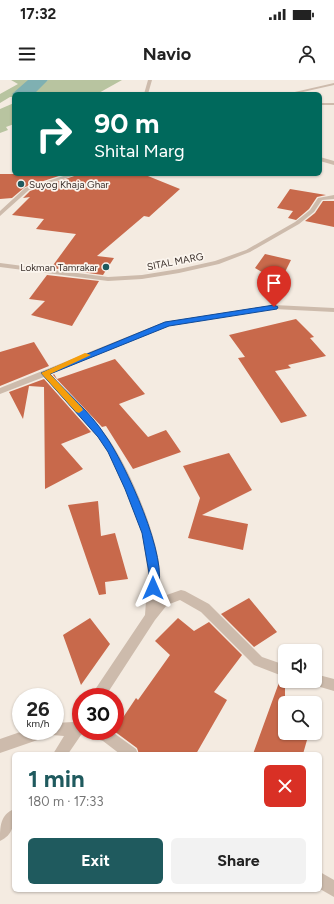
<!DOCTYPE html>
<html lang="en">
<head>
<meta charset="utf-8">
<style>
  body { margin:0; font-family:Figtree,sans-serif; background:#f2f2f2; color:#222; height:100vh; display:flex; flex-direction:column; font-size:15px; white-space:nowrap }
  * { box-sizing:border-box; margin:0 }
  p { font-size:13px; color:#767676 }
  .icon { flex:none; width:22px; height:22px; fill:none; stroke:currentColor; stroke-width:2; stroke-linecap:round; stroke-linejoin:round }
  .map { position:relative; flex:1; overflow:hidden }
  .panel { position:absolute; left:12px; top:672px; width:310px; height:140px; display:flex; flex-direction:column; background:#fff; border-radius:6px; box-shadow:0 1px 3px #0004 }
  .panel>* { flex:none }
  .hud { position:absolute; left:12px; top:12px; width:310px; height:84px; border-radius:6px; box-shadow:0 1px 3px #0004; background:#00695c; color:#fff; overflow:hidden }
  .tools { position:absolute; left:278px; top:564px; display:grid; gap:8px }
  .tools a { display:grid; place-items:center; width:44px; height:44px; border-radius:6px; background:#fff; box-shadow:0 1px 3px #0004; font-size:20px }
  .speed { position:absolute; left:12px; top:608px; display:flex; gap:8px; font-size:20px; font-weight:700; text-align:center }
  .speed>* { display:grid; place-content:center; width:52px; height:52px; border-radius:50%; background:#fff; box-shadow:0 1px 3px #0004; line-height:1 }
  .speed small { font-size:10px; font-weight:400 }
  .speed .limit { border:6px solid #d22; background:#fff; color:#111 }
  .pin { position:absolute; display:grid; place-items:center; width:34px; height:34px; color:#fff; margin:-41px -17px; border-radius:50% 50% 50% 0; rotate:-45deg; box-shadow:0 0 4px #0007 }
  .pin .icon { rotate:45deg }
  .me { position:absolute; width:44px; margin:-22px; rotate:0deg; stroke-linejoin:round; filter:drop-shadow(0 0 3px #0008) }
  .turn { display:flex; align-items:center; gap:14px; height:84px; padding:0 16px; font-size:18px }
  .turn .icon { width:52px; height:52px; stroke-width:2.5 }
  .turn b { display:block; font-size:28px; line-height:34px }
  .round { display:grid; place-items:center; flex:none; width:42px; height:42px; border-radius:6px; background:#f2f2f2 }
  .overview { display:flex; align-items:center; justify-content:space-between; height:68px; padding:0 16px }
  h1 { font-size:24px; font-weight:700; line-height:30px; color:#1f5a5e }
  .button { display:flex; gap:8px; margin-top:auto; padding:8px 16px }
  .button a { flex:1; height:46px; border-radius:6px; background:#1f5a5e; color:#fff; font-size:16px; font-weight:700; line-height:46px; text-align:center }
  .button a+a { background:#f2f2f2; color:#222 }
  .status { display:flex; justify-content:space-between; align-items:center; height:28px; padding:0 20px; background:#fff; direction:ltr }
  .status svg { height:11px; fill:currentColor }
  header { display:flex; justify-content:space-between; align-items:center; height:52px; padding:0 16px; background:#fff; font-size:18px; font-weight:700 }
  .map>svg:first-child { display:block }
</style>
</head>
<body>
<div class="status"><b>17:32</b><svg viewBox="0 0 49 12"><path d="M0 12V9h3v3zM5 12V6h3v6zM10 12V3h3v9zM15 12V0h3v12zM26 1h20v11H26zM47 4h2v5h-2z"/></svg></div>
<header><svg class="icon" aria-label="menu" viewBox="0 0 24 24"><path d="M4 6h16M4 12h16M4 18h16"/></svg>Navio<svg class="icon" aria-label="person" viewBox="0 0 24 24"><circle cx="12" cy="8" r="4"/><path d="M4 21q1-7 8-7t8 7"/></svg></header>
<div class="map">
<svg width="334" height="824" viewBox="0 0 334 824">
  <rect width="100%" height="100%" fill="#f4ebe1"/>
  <!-- green -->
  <path fill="#b8c4a0" d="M11 0H35L27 4 26 10 21 14H14V17H10L0 23V14L18 4Z
    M48 0H122L97 14H27Z
    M14 23V44L6 47 8 50 0 53V29Z"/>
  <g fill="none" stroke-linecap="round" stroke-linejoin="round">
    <!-- river -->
    <path fill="#7fb0b2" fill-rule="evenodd" d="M28 0H48L34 14H14V16L12 14Z"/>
  </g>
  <!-- building -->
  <path fill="#c8694b" d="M0 94H65L25 107 12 118 0 119Z
    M80 94H143L180 109 149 137 144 136 97 176 114 178 103 195 51 188 76 154 36 149 44 139 12 135 30 117 23 118 30 111Z
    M290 109 326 115 317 117 309 129 296 140 288 138 293 131 277 128Z
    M323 121H334V147L305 141 315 133Z
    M265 174 291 180 282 198 267 195 255 188Z
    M47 195 99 201 72 246 31 235 45 221 29 219Z
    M296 239 314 257 310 258 326 276 288 285 291 288 275 291 307 336 281 343 238 278 245 277 229 255Z
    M34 262 49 286 0 306V272Z
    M115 279 145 314 119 324 148 357 166 350 181 372 133 389 106 346 102 347 53 295 54 294 57 299Z
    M44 299 91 352 61 364 83 389 45 409 44 307 29 306 23 339 9 312Z
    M229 373 252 410 202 435 248 444 243 470 188 458 200 418 183 386Z
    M98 421 101 456 115 453 128 499 105 502 106 514 99 515 68 425Z
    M249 518 277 552 254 567 221 534Z
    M90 538 110 564 81 605 63 555Z
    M178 538 194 551 209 542 242 575 214 612 227 620 196 674H139L137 668 114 651 136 618 138 620 170 575 155 561Z
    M281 597 285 598V653H309L303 674H253Z"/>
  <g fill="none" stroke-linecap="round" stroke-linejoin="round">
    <!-- minor -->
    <path fill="#cdbbac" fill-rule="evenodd" d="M148 0H152L148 14H144Z
      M334 3V5L294 14H286Z
      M320 23H334V25H320Z
      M320 77 334 81V85L320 81Z
      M70 94H79L29 110 0 136V131L25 108Z
      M334 115V119L322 120 314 132 299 144 250 172 219 184 179 193 142 199 108 201 0 187V183L108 197 142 195 179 189 215 181 246 170 295 142 310 130 318 118Z
      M274 225 334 228V232L274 229 169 246 50 294C68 313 88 332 104 353 127 381 159 457 160 494 160 502 159 510 158 518L181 510 185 511 209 524 262 577 285 585V597L254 585 201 532 180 520 167 525 155 540 105 617H90L145 535 148 493 142 453 125 409 108 372 98 357 44 297 0 314V308L164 242Z
      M315 594 334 599V611L310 604 309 601H315Z
      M81 635V651H111L136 669 138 674H120L103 661 87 656 86 653 81 655 68 674H53L64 656 52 655 0 673V659L23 651H55V643L73 642 76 637Z
      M14 729C14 742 15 754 0 761 0 747 0 735 14 729Z
      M320 792 334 800V817L320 809Z"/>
  </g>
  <!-- route -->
  <path fill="#1a73e8" stroke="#114b97" d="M274 225 278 227 277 229 169 246 50 294C67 313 91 333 105 355 124 381 171 481 157 511H150L148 508 149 493 142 453 125 409 108 372 98 357 41 293 165 242Z"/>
  <!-- slow -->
  <path fill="#f59e0b" d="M85 273 91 275 50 294 82 328 83 330 79 333 76 332 41 293Z"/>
  <!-- markers -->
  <g fill="#1f5a5e" stroke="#fbf5ee" stroke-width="1.5">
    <circle cx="21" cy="104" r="4"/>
    <circle cx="106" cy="187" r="4"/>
  </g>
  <g text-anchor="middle" stroke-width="3.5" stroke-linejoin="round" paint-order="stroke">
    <!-- far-poi labels -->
    <g font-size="10" fill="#3b302b" stroke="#fbf5ee" text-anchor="start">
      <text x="29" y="108">Suyog Khaja Ghar</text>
      <text x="98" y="191" text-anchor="end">Lokman Tamrakar</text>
    </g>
    <!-- far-street labels -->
    <g font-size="10" fill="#3b302b" stroke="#fbf5ee">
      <text transform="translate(175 181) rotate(-11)" y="4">SITAL MARG</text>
    </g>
  </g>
</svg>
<div class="tools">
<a><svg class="icon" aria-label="sound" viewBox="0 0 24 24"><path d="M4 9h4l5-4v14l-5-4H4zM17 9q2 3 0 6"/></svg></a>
<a><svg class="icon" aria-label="search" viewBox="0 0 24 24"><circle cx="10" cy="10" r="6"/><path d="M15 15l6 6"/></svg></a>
</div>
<div class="speed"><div>26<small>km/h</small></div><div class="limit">30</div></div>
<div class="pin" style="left:274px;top:227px;background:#d93025"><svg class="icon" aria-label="arrive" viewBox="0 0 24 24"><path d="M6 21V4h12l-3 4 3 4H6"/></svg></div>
<svg class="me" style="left:153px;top:508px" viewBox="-20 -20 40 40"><path d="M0-17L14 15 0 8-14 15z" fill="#1a73e8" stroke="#fff" stroke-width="4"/></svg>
<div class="hud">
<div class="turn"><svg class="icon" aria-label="right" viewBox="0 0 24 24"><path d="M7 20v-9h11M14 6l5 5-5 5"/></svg><div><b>90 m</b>Shital Marg</div></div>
</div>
<section class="panel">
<div class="overview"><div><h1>1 min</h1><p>180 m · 17:33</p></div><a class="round" style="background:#d93025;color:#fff"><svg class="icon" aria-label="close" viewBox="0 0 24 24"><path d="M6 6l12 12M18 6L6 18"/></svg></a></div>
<div class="button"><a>Exit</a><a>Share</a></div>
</section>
</div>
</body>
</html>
